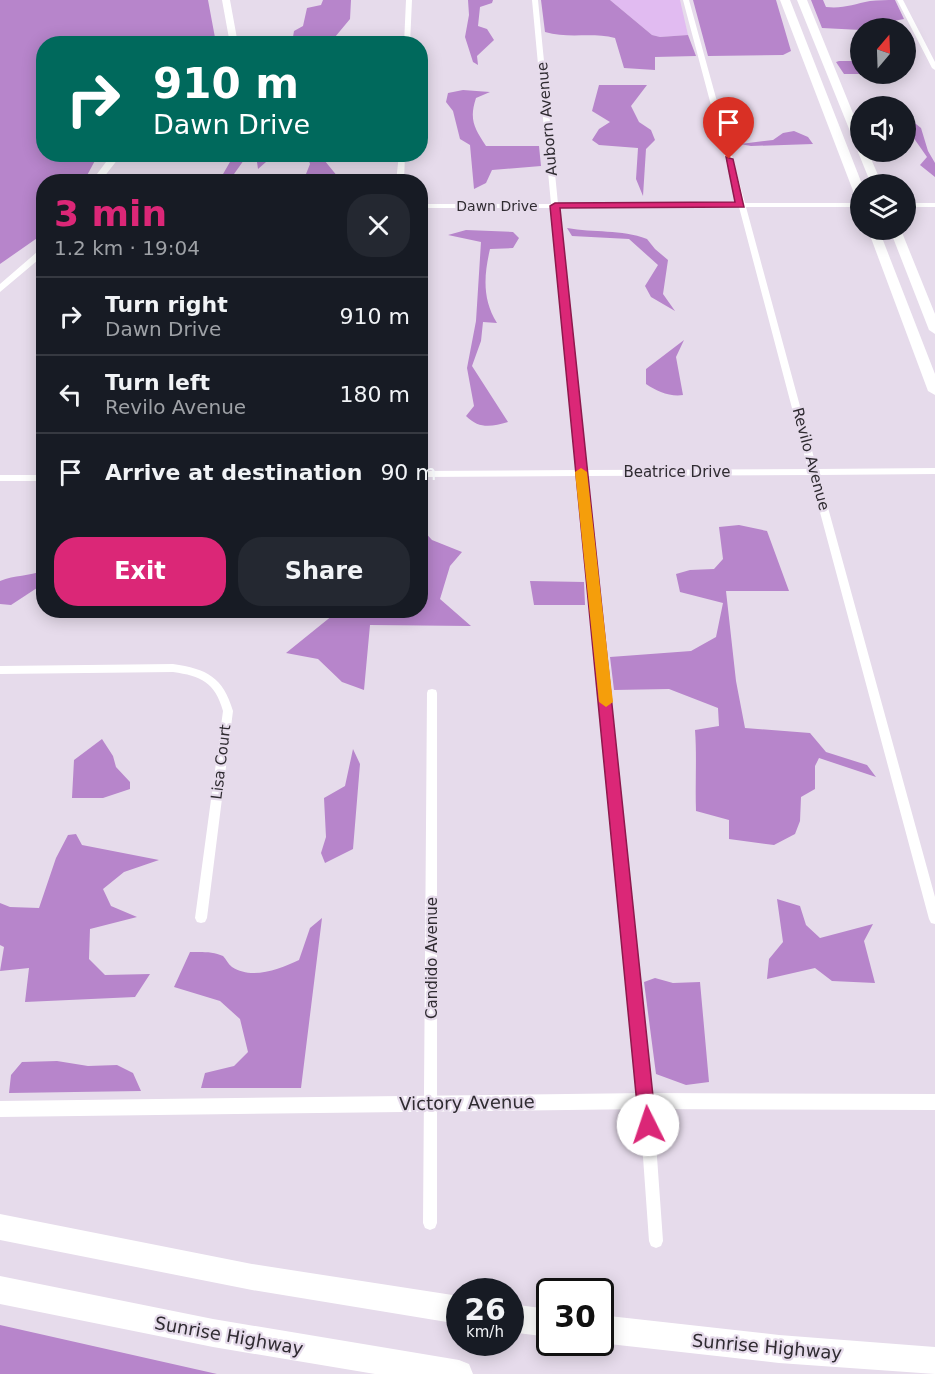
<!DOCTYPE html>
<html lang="en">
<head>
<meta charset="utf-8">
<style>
  body { margin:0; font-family:"DejaVu Sans",sans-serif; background:#242831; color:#f1f3f6; height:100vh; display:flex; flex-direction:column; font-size:22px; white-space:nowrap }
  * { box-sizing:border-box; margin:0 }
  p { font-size:20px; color:#9ea1a6 }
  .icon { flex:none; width:33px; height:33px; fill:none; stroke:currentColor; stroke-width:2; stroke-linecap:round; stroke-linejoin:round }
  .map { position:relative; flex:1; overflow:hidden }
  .panel { position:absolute; left:36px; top:174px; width:392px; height:444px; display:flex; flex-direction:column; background:#171b24; border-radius:24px; box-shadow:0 3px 15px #0003 }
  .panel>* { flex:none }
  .hud { position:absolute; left:36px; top:36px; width:392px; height:126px; border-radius:24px; box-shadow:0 3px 15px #0003; background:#00695c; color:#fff; overflow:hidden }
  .needle { width:39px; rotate:19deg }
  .buttons { position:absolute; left:850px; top:18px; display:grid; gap:12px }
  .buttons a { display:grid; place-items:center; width:66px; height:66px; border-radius:50%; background:#171b24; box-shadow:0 3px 15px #0003; font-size:30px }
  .speed { position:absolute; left:446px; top:1278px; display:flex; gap:12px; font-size:30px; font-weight:700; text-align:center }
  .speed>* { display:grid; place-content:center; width:78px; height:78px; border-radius:50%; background:#171b24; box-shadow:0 3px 15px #0003; line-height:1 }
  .speed small { font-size:15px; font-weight:400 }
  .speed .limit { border:3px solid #111; border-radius:9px; background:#fff; color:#111 }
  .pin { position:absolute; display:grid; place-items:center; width:51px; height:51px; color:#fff; margin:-62px -26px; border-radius:50% 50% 50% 0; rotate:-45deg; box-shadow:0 0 6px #0007 }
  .pin .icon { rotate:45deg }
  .me { position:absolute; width:66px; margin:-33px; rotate:356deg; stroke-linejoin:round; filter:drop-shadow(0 0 4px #0008) }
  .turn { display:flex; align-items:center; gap:21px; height:126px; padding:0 18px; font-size:27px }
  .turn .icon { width:78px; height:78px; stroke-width:2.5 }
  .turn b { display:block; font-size:42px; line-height:51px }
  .round { display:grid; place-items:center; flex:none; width:63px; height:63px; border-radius:24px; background:#242831 }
  .head { display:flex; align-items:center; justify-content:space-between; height:102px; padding:0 18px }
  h1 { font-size:36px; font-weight:700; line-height:45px; color:#db2777 }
  .primary-button { display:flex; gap:12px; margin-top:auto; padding:12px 18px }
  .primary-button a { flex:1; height:69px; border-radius:24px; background:#db2777; color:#fff; font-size:24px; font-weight:700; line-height:69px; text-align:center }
  .primary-button a+a { background:#242831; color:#f1f3f6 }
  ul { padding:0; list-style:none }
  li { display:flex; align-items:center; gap:18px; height:78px; padding:0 18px; border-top:2px solid #363941 }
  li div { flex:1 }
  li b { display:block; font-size:22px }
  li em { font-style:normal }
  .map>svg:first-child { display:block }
</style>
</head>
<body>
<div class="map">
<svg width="935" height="1374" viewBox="0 0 935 1374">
  <rect width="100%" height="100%" fill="#e6dbeb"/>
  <!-- green -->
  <path fill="#e1bbf1" d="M610 0H680L688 35 660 37 652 35Z"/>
  <!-- forest -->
  <path fill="#b785cb" d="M0 0H208L216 43 44 44V154L98 155 84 181 44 182 43 234 0 264Z
    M323 0H351L350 19 330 43H292L294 31 303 26 307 8 321 5Z
    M468 0H493L492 3 480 7 478 26 487 29 494 40 477 56 478 65 473 62 465 37 469 15Z
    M541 0H610L652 35 660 37 688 35 696 56 655 57V70L624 68 615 38C592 32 568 39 545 32Z
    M693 0H776L791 51 783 55 708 56Z
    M811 0H823L826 7C843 9 854 4 870 1 878 0 887 0 895 0L904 19 873 25 871 28H861V30L822 28Z
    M839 61H861V74H890L891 82H887L877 74H844L836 62Z
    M599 85H647L631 106 639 122 651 130 655 140 646 149 643 196 636 179 638 148 599 145 592 140 599 129 610 122 592 111Z
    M463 90 490 92 476 98C469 119 474 128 486 146H539L541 166 492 170 486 183 474 189 470 145 460 139 453 111 446 102 448 93Z
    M906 116 921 128 928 151 935 163V177L920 165 927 157 906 127Z
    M794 131 808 137 813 144 751 146 740 144 773 140 783 133Z
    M234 155V154L274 155 258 169 256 155 244 160 229 181H219Z
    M307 155H320L338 177 304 179 310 164Z
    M567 228C594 233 621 229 647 239L655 249 668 260 663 294 675 311 651 297 645 286 658 265 629 239 572 236Z
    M466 230 513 232 519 238 513 248 490 249C484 275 482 299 497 323L483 322 481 341 472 366 508 422C491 427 479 429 466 416L474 406 467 368 476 321 481 242 448 235Z
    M684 340 676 357 683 395C670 397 656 391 646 384V369Z
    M739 525 767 531 789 591H726L736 681 745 728 810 733 826 752 867 765 876 777 819 758 815 766V789L801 797 800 821 795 834 774 845 729 839V820L696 811C695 783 697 757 695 730L719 726 718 708 669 689 614 690 610 657 691 651 716 637 723 603 680 592 676 574 690 570 714 569 723 559 719 527Z
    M420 527 432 540 462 552 450 566 440 599 471 626 370 625 364 690 342 682 318 659 286 653 338 611 420 610Z
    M43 571V584L11 605 0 604V581C15 575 29 576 43 571Z
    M530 581 584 582 585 605H534Z
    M102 739 113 756 116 767 130 782V789L103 798H72L74 760Z
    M353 749 360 764 353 849 325 863 321 853 326 837 324 798 345 786Z
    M76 834 82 845 159 860 124 872 103 889 111 906 137 917 90 929 89 959 105 975 150 974 135 997 25 1002 29 968 0 971 4 947 0 945V903L10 907 39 908 56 858 68 835Z
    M777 899 800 906 806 925 820 938 873 924 864 941 875 983 832 981 815 968 767 979 769 959 783 942Z
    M322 918 301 1088H201L205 1073 234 1066 248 1052 240 1019 220 1001 174 987 190 952C200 952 213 951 223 956 226 959 228 964 232 967 252 980 280 969 299 960L310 928Z
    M655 978 673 983 700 982 709 1082 686 1085 656 1074 644 982Z
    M57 1061 88 1066 117 1065 133 1073 141 1091 9 1093 11 1075 22 1062Z
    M0 1325 217 1374H0Z"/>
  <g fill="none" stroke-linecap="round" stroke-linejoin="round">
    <!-- minor -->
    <path fill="#fff" fill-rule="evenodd" d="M406 0H412L410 44H404Z
      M532 0H538L558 204 737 203 683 0H689L745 203H861V207H746L817 469 935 468V474L819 475 935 897V924L931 923 929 919 810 475 586 476 653 1101 663 1241 661 1246 656 1248 651 1246 649 1241 639 1101 577 476 420 477V471L576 470 552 208H420V204H551ZM739 207 808 469 585 470 559 208Z
      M897 0H903L935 62V70L932 68Z
      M399 154H405L404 182H396Z
      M906 203H935V207H906Z
      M0 475H44V481H0Z
      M173 664C207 669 223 677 233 711L207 918 205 922 201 923 197 922 195 918 223 711C215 682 201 676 173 672L0 674V666Z
      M432 689 436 690 437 693V1223L435 1228 430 1230 425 1228 423 1223 427 693 428 690Z"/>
    <!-- tertiary -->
    <path fill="#fff" fill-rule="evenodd" d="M222 0H230L238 44H230Z
      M112 154H122L100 182H91Z
      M44 246V255L0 292V284Z
      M646 1093 935 1094V1110L646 1109 0 1117V1101Z"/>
    <!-- trunk -->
    <path fill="#fff" fill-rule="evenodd" d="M780 0H790L862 184 861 199 855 196Z
      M797 0H807L861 133V149L856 146Z
      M861 149V152H868L882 184H871L858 152Z
      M868 230H879L935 374V395L928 391Z
      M890 230H901L935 314V334L929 330Z"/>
    <!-- motorway -->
    <path fill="#fff" fill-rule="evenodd" d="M0 1214 252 1264 459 1296V1324L252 1290 0 1240Z
      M0 1276 213 1319 459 1360 469 1364 473 1374H375L213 1347 0 1304Z
      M510 1304 549 1309V1337L510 1332Z
      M600 1315 779 1335 935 1347V1374L779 1363 600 1343Z"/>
  </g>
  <!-- route -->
  <path fill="#db2777" stroke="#8e194d" stroke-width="1.5" d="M726 157 733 159 744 207 560 208 656 1125 654 1131 648 1133 641 1131 639 1125 550 206 555 203 735 202Z"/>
  <!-- slow -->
  <path fill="#f59e0b" d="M581 468 587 472 613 702 606 707 599 702 575 472Z"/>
  <g text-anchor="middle" stroke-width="4.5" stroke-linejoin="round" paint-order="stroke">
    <!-- far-street labels -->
    <g font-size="14" fill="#2f2b31" stroke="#e6dbeb">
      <text x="497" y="211">Dawn Drive</text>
    </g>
    <!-- street labels -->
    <g font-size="15" fill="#2f2b31" stroke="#e6dbeb">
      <text transform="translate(547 119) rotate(-95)" y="5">Auborn Avenue</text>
      <text transform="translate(811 459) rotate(75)" y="5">Revilo Avenue</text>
      <text x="677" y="477">Beatrice Drive</text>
      <text transform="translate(221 762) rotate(-83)" y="5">Lisa Court</text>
      <text transform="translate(432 958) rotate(-90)" y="5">Candido Avenue</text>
    </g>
    <!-- near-street labels -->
    <g font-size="18" fill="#2f2b31" stroke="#e6dbeb">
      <text transform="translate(467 1103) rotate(-1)" y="6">Victory Avenue</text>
      <text transform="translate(229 1336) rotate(10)" y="6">Sunrise Highway</text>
      <text transform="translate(767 1347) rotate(5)" y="6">Sunrise Highway</text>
    </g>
  </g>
</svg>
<div class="buttons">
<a><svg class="needle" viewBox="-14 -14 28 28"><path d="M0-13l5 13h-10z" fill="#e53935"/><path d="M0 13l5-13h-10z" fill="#9ea1a6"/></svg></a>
<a><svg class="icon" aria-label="sound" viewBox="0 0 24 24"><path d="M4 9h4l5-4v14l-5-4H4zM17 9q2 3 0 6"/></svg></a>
<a><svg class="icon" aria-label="layers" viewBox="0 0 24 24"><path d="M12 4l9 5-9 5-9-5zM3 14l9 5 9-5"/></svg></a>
</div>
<div class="speed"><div>26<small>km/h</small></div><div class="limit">30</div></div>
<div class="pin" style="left:729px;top:159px;background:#d93025"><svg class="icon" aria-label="arrive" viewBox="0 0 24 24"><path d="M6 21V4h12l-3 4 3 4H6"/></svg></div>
<svg class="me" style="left:648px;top:1125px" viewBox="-20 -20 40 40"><circle r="19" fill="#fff"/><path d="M0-13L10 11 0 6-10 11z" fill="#db2777"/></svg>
<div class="hud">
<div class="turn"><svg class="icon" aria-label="right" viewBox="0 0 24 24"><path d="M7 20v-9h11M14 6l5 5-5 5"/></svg><div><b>910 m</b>Dawn Drive</div></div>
</div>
<section class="panel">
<div class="head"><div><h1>3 min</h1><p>1.2 km · 19:04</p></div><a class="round"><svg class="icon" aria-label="close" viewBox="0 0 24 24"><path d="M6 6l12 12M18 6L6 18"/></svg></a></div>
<ul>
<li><svg class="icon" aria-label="right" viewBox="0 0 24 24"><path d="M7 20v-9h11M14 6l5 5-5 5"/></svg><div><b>Turn right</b><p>Dawn Drive</p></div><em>910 m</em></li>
<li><svg class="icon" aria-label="left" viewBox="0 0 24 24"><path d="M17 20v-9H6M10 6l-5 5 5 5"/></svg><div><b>Turn left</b><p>Revilo Avenue</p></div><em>180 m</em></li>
<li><svg class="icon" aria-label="arrive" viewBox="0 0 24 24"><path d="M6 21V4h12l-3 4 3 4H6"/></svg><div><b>Arrive at destination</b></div><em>90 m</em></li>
</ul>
<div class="primary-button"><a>Exit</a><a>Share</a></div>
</section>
</div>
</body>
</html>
